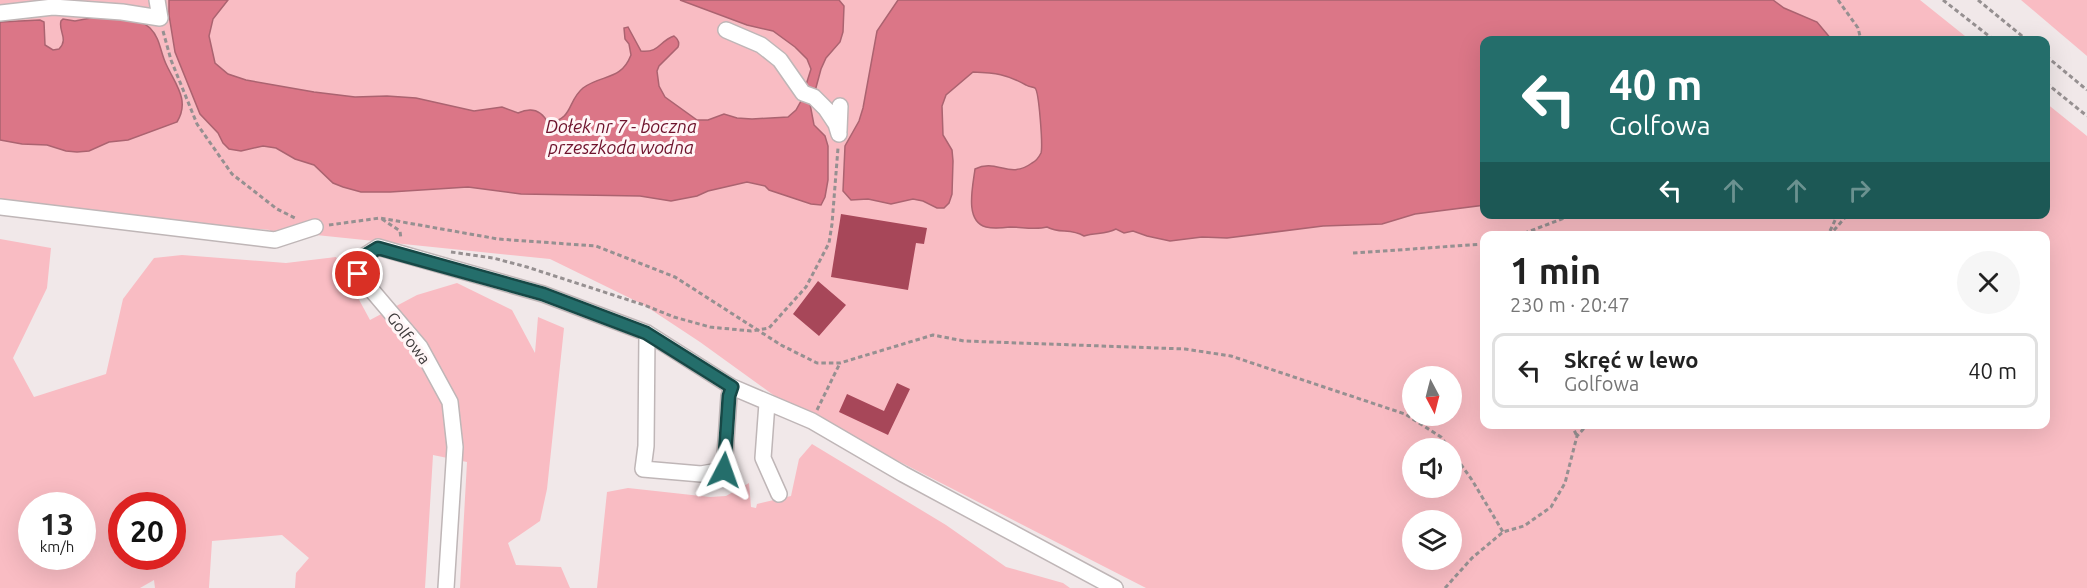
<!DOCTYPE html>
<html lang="pl">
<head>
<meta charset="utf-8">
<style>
  body { margin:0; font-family:Ubuntu,sans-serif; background:#f6f6f6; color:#222; height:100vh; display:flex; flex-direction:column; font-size:22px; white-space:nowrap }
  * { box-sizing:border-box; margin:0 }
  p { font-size:20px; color:#767676 }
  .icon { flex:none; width:33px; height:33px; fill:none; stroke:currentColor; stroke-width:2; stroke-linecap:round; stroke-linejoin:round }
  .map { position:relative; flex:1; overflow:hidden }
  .side { position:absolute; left:1480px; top:231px; width:570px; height:198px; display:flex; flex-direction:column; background:#fff; border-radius:12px; box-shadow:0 6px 24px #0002 }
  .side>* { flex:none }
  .hud { position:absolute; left:1480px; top:36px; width:570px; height:183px; border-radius:12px; box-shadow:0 6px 24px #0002; background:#246e6b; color:#fff; overflow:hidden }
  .needle { width:39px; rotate:173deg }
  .controls { position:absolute; left:1402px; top:366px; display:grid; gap:12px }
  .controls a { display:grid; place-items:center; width:60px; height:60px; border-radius:50%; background:#fff; box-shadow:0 6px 24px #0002; font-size:30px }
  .speed { position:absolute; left:18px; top:492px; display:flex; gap:12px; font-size:30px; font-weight:700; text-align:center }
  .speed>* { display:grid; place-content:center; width:78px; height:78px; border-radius:50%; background:#fff; box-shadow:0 6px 24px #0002; line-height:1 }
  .speed small { font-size:15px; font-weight:400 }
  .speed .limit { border:9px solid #d22; background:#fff; color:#111 }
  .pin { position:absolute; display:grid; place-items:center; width:51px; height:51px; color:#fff; margin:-26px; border:3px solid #fff; border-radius:50%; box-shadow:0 2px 6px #0007 }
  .me { position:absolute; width:66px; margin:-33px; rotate:4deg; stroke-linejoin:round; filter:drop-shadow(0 0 4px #0008) }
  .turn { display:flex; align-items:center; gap:21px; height:126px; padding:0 30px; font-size:27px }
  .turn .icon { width:78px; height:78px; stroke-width:2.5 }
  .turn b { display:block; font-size:42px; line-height:51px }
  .lanes { display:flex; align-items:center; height:57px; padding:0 30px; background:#0003; justify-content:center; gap:30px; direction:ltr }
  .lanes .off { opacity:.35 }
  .round { display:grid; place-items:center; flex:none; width:63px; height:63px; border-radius:32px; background:#f6f6f6 }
  .summary { display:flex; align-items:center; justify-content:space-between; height:102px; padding:0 30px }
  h1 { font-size:36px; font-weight:600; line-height:45px }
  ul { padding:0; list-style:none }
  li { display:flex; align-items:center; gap:18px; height:75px; margin:0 12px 9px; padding:0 18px; border:3px solid #e0e0e0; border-radius:12px }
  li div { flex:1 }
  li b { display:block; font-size:22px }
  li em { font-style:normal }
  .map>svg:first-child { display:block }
</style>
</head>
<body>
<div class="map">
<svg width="2087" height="588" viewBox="0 0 2087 588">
  <rect width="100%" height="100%" fill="#f1e8e9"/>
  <!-- green -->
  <path fill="#f9bcc3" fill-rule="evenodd" d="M0 0H1920L1970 40H1485V214H2046V103L2087 136V588H1146L783 402 700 342 644 305 550 259 287 232 270 233V230L260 229 257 233 204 225 203 223 0 202ZM1485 236H2046V424H1485ZM1413 376H1452V416H1413ZM1413 448H1452V488H1413ZM1413 520H1452V560H1413Z
    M2021 0H2087V56Z
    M0 239 51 248 47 288 13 358 34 397 106 374 123 299 154 258 182 255 286 263 336 257 370 320 417 295 457 283 512 310 535 353 538 317 564 328 547 489 540 521 508 543 516 565 561 567 570 588H460L467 462 433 455 425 588H295L296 573 309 558 282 535 212 541 209 588H155L154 580 140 588H0ZM32 506H82V556H32ZM122 506H172V556H122Z
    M812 444 946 525 1006 567 1063 583 1070 588H597L607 492 628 488 710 497 726 496 749 483 751 507 756 508 757 504 791 496 799 459Z"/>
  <!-- water -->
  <path fill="#db7687" stroke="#ab6370" stroke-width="1.5" d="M169 0H228L213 19 209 36 215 63 228 74 246 80 314 92 355 97 387 96 416 98 474 111 502 107 518 113C531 107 541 109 548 123 574 119 567 101 583 88 602 74 621 81 631 55L629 44 625 39 624 28 628 27 641 51C660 53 659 41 674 36 678 39 680 42 678 47L659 66 657 71 659 86 665 97 697 120H708L724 114 737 118 752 119 788 117 796 110 801 101 811 69 807 59 795 47 773 31 747 25 680 0H839L844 6 843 32 840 42 826 58 821 69 814 95 810 104 814 125 825 136 828 146V180L825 197 821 205 811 204 769 190 765 186 747 182 708 191 697 196 671 201 640 196 521 194 468 187 390 192H361L343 187 333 183 314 165 295 159 276 148 263 146 241 151 229 149 223 143 218 133 200 114 175 52 169 15Z
    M898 0H1773L1784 8 1817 22 1832 40H1485V205L1415 214 1382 224 1323 226 1227 238 1202 237 1170 241 1147 236 1133 231 1124 233 1116 229C1105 235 1096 232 1084 236 1070 228 1060 234 1047 227 1035 230 1022 227 1010 227 1002 228 994 229 986 227 964 221 973 186 975 169 997 158 1009 180 1032 163 1036 161 1039 157 1041 153 1043 146 1039 91 1035 88 1033 87 1029 87 1026 85 1006 74 996 73 973 72L946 95 942 106 943 135 952 150 953 161 952 194 949 203 944 208H937L923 201 913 199 891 204 868 199 851 200 843 191 845 146 859 121 863 108 877 31Z
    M101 16C117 17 137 16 150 28 161 39 160 53 167 66 176 85 190 101 177 122L128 140 109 142 89 151 77 152 66 151 47 145 22 144 0 140V22L40 20 44 22 45 45 53 50 59 49C69 39 58 31 61 21L63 19 75 21Z"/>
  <!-- building -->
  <path fill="#a74759" d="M841 214 927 228 924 244 916 243 908 290 831 277Z
    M818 281 846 305 819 336 793 314Z
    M897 383 910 389 888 435 839 412 847 394 884 411Z"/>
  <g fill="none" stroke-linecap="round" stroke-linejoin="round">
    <defs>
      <path id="minor" d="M0 13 53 7 122 12 160 18 157 0
        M726 30 761 45 780 60 803 93 814 97 826 109 836 124 839 134
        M839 131 840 106
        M0 207 275 240 315 227
        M647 333 646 446 643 469 701 474 724 470 729 396 732 387
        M767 403 763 458 779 494
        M446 588 455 447 450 402 420 347 358 274V260L378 247 543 294 647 333 732 387 812 421 903 474 1115 588"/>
    </defs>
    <!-- minor casing -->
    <use href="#minor" stroke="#bfb6b7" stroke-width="18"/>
    <!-- path -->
    <path stroke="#969091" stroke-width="3" stroke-dasharray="4.5 3" stroke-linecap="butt" d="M1838 0 1858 28 1861 40
      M1943 0 1994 40
      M1978 0 2027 40
      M163 31 171 60 197 124 232 174 277 209 297 219
      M2046 56 2087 90
      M2046 83 2087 116
      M382 219 400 231 401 239
      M329 225 380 218 498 239 596 246 675 277 781 345 817 363H840L933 335 964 341 1185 349 1231 356 1405 414 1441 437 1449 448
      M1830 231 1838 214
      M1517 236 1575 214
      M1829 236 1848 214
      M451 252 493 258 527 267 644 305 674 317 710 327 751 331 769 328 806 287 829 243 832 224 838 148
      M1353 253 1485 244
      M817 410 840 363
      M1571 424 1577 436
      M1452 452 1472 480 1503 532
      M1445 588 1472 558 1503 532 1524 526 1551 507 1565 483 1577 436 1588 424"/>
    <!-- minor -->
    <use href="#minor" stroke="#fff" stroke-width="15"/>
  </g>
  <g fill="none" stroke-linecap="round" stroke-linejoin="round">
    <defs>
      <path id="route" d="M358 274V260L378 248 543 294 646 333 732 387 729 396 724 470"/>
    </defs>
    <!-- route casing -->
    <use href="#route" stroke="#174846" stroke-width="15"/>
    <!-- route -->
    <use href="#route" stroke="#246e6b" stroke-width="10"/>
  </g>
  <g text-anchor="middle" stroke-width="6" stroke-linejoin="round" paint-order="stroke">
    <!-- street labels -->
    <g font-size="16" fill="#3c3839" stroke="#fff5f6">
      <text transform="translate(409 338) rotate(53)" y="6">Golfowa</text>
    </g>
    <!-- water labels -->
    <g font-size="18" font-style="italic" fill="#6e122c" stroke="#fff5f6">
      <text x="621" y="133">Dołek nr 7 - boczna<tspan x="621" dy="21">przeszkoda wodna</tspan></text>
    </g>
  </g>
</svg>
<div class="controls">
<a><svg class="needle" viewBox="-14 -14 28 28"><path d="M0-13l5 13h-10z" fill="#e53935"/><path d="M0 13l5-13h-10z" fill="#767676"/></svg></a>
<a><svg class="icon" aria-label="sound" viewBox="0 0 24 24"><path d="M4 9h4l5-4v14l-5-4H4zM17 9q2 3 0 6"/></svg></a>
<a><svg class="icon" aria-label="layers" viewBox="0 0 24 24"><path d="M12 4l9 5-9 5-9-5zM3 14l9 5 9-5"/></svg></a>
</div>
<div class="speed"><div>13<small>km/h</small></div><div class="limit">20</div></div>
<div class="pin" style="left:358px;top:274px;background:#d93025"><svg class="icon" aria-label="arrive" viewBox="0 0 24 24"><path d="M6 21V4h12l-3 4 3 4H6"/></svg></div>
<svg class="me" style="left:724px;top:470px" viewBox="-20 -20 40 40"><path d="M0-17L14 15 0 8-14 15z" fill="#246e6b" stroke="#fff" stroke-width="4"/></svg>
<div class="hud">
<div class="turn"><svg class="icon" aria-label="left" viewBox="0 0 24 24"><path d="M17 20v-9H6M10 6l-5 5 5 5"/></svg><div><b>40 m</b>Golfowa</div></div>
<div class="lanes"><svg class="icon" aria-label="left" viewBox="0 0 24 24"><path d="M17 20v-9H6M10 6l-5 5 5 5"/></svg><svg class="icon off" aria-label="ahead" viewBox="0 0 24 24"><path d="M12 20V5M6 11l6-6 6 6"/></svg><svg class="icon off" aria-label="ahead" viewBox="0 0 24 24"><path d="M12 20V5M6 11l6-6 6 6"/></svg><svg class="icon off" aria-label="right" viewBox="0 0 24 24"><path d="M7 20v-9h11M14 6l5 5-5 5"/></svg></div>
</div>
<section class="side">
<div class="summary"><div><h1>1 min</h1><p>230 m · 20:47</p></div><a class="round"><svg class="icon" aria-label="close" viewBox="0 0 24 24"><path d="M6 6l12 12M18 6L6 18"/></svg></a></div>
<ul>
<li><svg class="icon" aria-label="left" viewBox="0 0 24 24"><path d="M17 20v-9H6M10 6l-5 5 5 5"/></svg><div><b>Skręć w lewo</b><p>Golfowa</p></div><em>40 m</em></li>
</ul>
</section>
</div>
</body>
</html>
